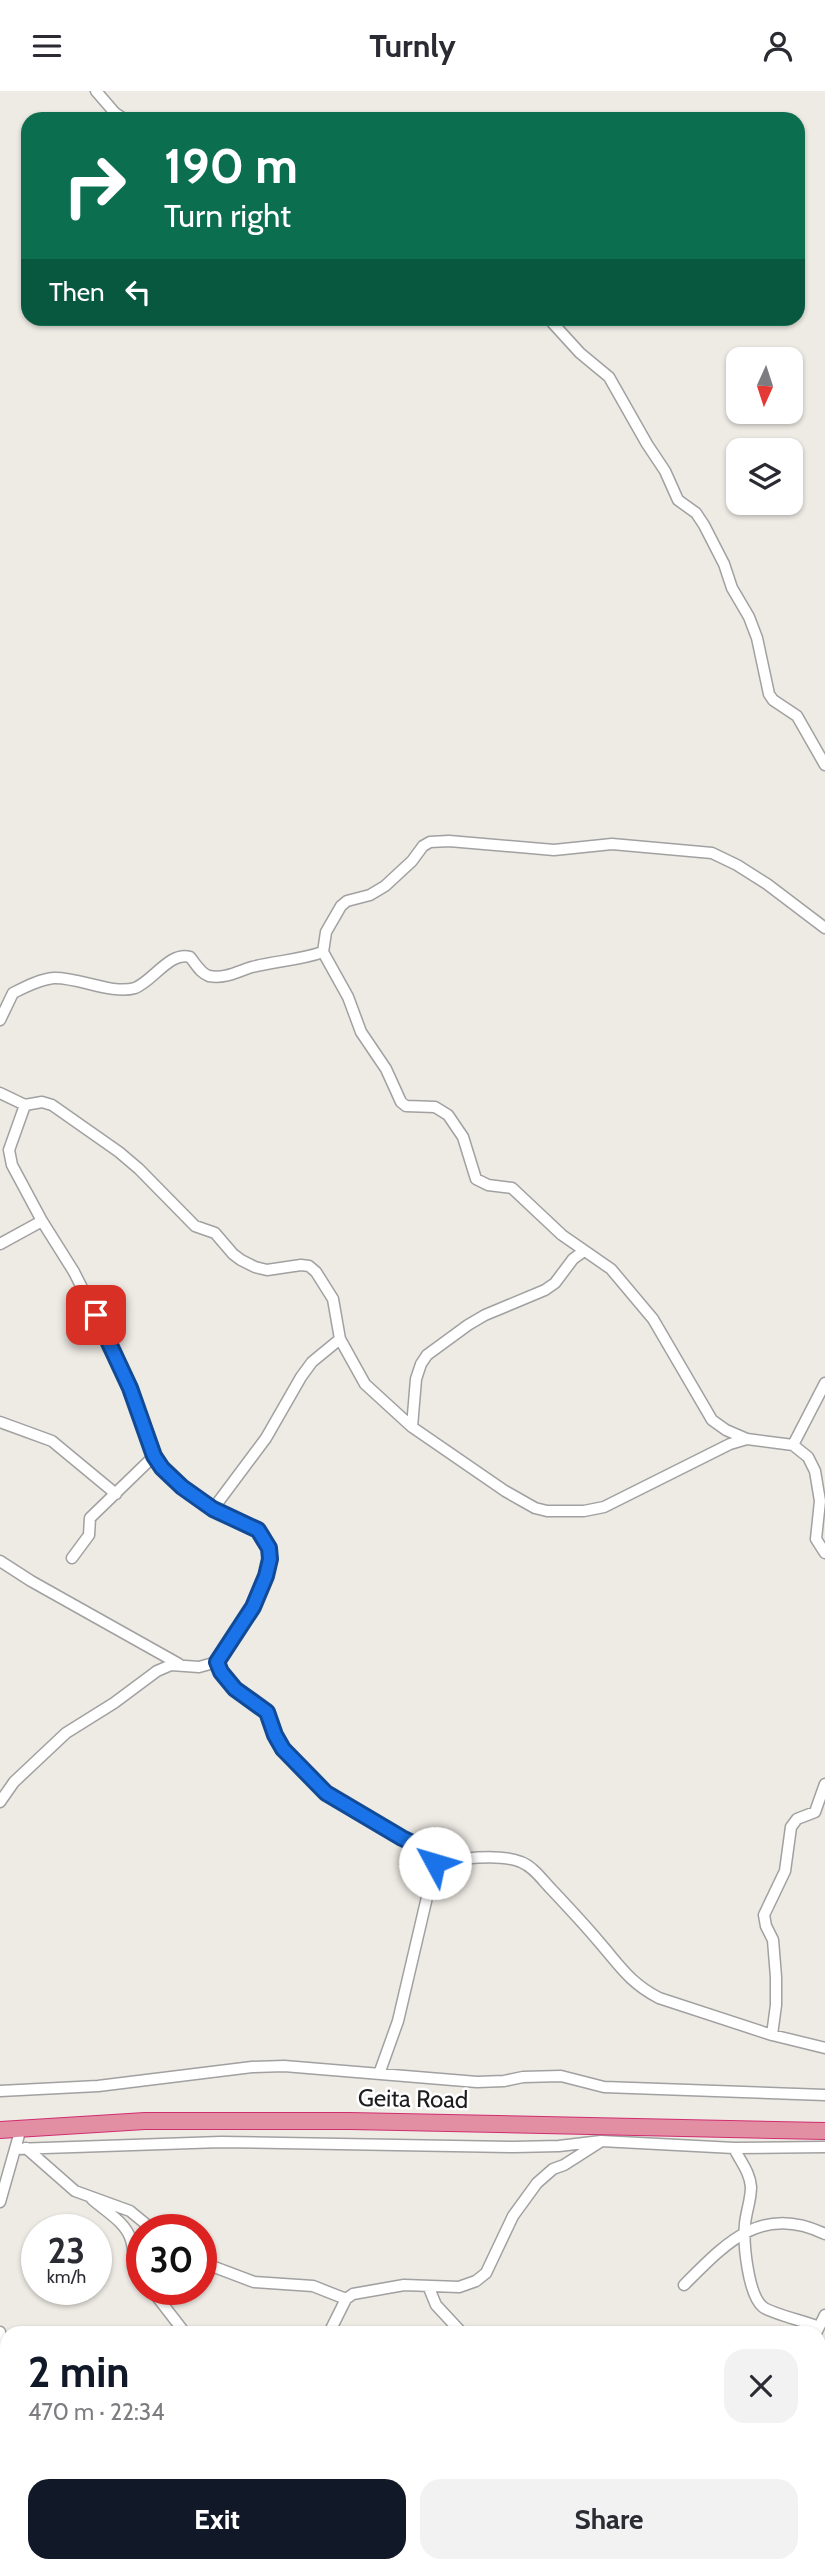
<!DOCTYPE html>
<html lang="en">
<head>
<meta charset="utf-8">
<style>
  body { margin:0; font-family:Cabin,sans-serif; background:#f2f2f3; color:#2b2b33; height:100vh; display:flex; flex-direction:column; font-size:26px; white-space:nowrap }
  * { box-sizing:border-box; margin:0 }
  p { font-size:23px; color:#7c7c81 }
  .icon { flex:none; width:38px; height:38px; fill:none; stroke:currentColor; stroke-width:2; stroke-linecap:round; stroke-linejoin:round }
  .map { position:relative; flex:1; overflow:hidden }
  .details { position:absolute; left:0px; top:2235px; width:826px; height:247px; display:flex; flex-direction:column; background:#fff; border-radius:21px 21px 0 0; box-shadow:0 2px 5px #0004 }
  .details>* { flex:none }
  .guide { position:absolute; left:21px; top:21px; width:784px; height:214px; border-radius:21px; box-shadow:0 2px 5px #0004; background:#0b6e4f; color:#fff; overflow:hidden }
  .needle { width:46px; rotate:183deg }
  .fabs { position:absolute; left:726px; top:256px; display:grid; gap:14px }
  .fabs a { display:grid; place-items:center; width:77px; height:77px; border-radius:14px; background:#fff; box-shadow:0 2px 5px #0004; font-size:35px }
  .speed { position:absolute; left:21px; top:2123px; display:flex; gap:14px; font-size:35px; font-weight:700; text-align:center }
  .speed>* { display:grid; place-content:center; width:91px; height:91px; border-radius:50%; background:#fff; box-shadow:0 2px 5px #0004; line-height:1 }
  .speed small { font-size:18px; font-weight:400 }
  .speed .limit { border:10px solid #d22; background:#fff; color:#111 }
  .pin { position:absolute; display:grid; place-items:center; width:60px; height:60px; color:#fff; margin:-30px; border-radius:14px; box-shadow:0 4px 10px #0006 }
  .me { position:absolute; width:77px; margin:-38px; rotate:309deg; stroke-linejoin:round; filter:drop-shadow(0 0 5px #0008) }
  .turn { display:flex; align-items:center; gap:24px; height:147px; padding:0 28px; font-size:32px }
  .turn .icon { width:91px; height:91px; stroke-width:2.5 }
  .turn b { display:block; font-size:49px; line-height:60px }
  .then { display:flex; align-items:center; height:66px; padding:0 28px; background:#0003; gap:14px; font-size:26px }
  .round { display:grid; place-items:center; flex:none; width:74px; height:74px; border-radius:21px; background:#f2f2f3 }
  .overview { display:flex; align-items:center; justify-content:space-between; height:119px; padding:0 28px }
  h1 { font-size:42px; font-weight:800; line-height:52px; color:#111827 }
  .action { display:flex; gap:14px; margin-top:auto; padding:14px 28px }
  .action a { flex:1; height:80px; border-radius:21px; background:#111827; color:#fff; font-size:28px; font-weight:800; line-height:80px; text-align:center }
  .action a+a { background:#f2f2f3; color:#2b2b33 }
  header { display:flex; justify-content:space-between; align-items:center; height:91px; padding:0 28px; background:#fff; font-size:32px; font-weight:800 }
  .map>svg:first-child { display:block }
</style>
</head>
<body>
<header><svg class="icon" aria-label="menu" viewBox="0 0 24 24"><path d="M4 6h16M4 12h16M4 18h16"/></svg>Turnly<svg class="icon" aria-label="person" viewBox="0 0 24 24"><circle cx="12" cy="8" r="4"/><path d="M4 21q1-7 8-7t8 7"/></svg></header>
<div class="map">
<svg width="825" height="2480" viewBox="0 0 825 2480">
  <rect width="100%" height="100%" fill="#eeeae4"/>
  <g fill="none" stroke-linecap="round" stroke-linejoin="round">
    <defs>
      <path id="minor" d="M96 0 115 22 124 28
        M549 228 580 262 609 286 647 353 665 380 678 409 696 422 704 434 724 473 732 497 749 526 757 547 769 603 773 609 797 625 825 674
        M0 929 13 902C25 896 40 888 54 887 78 886 112 904 135 897 153 890 170 860 190 866 196 873 200 882 209 885 226 888 238 880 252 876 276 870 300 869 323 861
        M0 1002 25 1014 42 1011 52 1014 119 1061 139 1078 195 1135 215 1142 233 1163 241 1169 255 1176 267 1179 301 1174 309 1175 316 1181 333 1208 340 1248 365 1293 412 1336 505 1400 535 1417 547 1420H584L604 1416 730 1353 747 1348 793 1354 808 1366 815 1380 820 1410 816 1448 825 1462
        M25 1014 9 1059 12 1074 42 1130 74 1181 118 1268 154 1365 162 1377 182 1397 213 1418 258 1439 269 1457 270 1468 266 1485 253 1516 217 1571 221 1581 235 1598 267 1621 275 1644 283 1658 326 1702 403 1747 425 1758 435 1772 398 1930 379 1983
        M0 1153 42 1130
        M0 1331 52 1350 116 1403
        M412 1336 416 1288 421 1273 427 1264 468 1234 485 1224 545 1199 555 1192 573 1168 584 1160
        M747 1348 726 1339 712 1329 653 1228 611 1178 562 1144 512 1097 488 1094 476 1088 463 1046 448 1024 435 1016 406 1015 401 1011 386 978 361 941 348 906 323 861 326 841 341 815 347 810 370 804 385 795 412 770 423 755 430 751 449 750 554 759 612 753 712 762 737 774 767 793 825 837
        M793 1354 825 1292
        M213 1418 266 1347 301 1286 312 1271 340 1248
        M72 1467 89 1444 90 1427 154 1365
        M0 1470 31 1490 179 1573
        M0 1711 14 1691 66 1642 114 1612 157 1580 171 1574 199 1576 217 1571
        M435 1772C457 1768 500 1762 521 1771 534 1776 543 1790 553 1800 569 1817 585 1834 600 1852 620 1875 630 1892 659 1907L772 1944 825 1957
        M772 1944 776 1914V1886L773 1849 766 1835 764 1824 785 1780 791 1736 797 1728 815 1721 825 1693
        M0 2000 98 1995 252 1976 284 1975 477 1991 504 1990 523 1986 561 1985 604 1996 825 2004
        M26 2057 75 2100 130 2120 152 2138
        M734 2057C740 2070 750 2081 751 2096 751 2109 746 2121 745 2133 743 2152 748 2204 763 2216 772 2223 805 2230 819 2236
        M15 2058 221 2051 514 2056 559 2055 601 2050 734 2057 825 2056
        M92 2108C105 2120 126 2131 131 2149 136 2165 131 2170 142 2187
        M0 2111 21 2037
        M201 2171 254 2191 313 2195 346 2208
        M684 2194C726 2152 762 2112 825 2143
        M429 2197 436 2214 462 2242
        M151 2198 185 2242
        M0 2241 7 2294
        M329 2242 346 2208 353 2203 404 2194 459 2196 476 2190 486 2182 513 2125 537 2092 553 2078 564 2074 600 2051
        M816 2242 825 2224
        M819 2290 825 2292
        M819 2337 825 2327
        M819 2369 825 2368
        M62 2474 66 2480
        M470 2474 481 2480
        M526 2474V2480
        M663 2474 664 2480
        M19 2480 22 2474
        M186 2480 201 2474
        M603 2480 604 2474
        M648 2480 653 2474
        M789 2480 790 2474"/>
      <path id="highway" d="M0 2039 145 2030H350L825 2040"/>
    </defs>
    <!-- minor casing -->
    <use href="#minor" stroke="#a1a1a1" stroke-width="13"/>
    <!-- highway casing -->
    <use href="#highway" stroke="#d02d70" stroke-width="18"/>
    <!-- minor -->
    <use href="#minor" stroke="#fff" stroke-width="10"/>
    <!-- highway -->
    <use href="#highway" stroke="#e28fa4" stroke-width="16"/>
  </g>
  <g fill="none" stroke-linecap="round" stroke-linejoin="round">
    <defs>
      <path id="route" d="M96 1224 130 1297 154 1365 162 1377 182 1396 213 1418 258 1439 269 1457 270 1468 266 1485 253 1516 217 1571 221 1581 235 1598 267 1621 275 1644 283 1658 326 1702 402 1747 425 1758 435 1772"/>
    </defs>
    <!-- route casing -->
    <use href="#route" stroke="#114b97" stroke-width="18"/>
    <!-- route -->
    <use href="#route" stroke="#1a73e8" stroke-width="12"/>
  </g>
  <g text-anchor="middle" stroke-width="5" stroke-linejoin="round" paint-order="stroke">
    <!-- street labels -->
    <g font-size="24" fill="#1d1d1d" stroke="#fff">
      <text transform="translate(413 2008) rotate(1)" y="8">Geita Road</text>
    </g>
  </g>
</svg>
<div class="fabs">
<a><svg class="needle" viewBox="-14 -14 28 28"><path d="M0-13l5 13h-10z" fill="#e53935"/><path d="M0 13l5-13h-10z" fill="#7c7c81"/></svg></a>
<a><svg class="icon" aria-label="layers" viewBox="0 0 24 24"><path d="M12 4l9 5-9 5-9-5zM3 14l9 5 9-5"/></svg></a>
</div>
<div class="speed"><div>23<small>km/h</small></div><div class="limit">30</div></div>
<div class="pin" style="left:96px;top:1224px;background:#d93025"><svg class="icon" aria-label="arrive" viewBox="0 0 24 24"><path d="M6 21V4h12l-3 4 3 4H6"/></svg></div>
<svg class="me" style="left:435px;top:1772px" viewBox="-20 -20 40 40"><circle r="19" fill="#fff"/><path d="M0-13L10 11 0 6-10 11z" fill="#1a73e8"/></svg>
<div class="guide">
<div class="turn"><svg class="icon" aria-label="right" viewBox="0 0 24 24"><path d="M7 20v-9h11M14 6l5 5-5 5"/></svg><div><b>190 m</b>Turn right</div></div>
<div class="then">Then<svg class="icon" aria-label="left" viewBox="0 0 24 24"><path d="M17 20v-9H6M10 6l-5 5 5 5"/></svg></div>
</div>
<section class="details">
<div class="overview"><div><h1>2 min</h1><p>470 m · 22:34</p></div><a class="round"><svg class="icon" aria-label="close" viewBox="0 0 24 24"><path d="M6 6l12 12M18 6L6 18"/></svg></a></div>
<div class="action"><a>Exit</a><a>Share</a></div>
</section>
</div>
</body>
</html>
